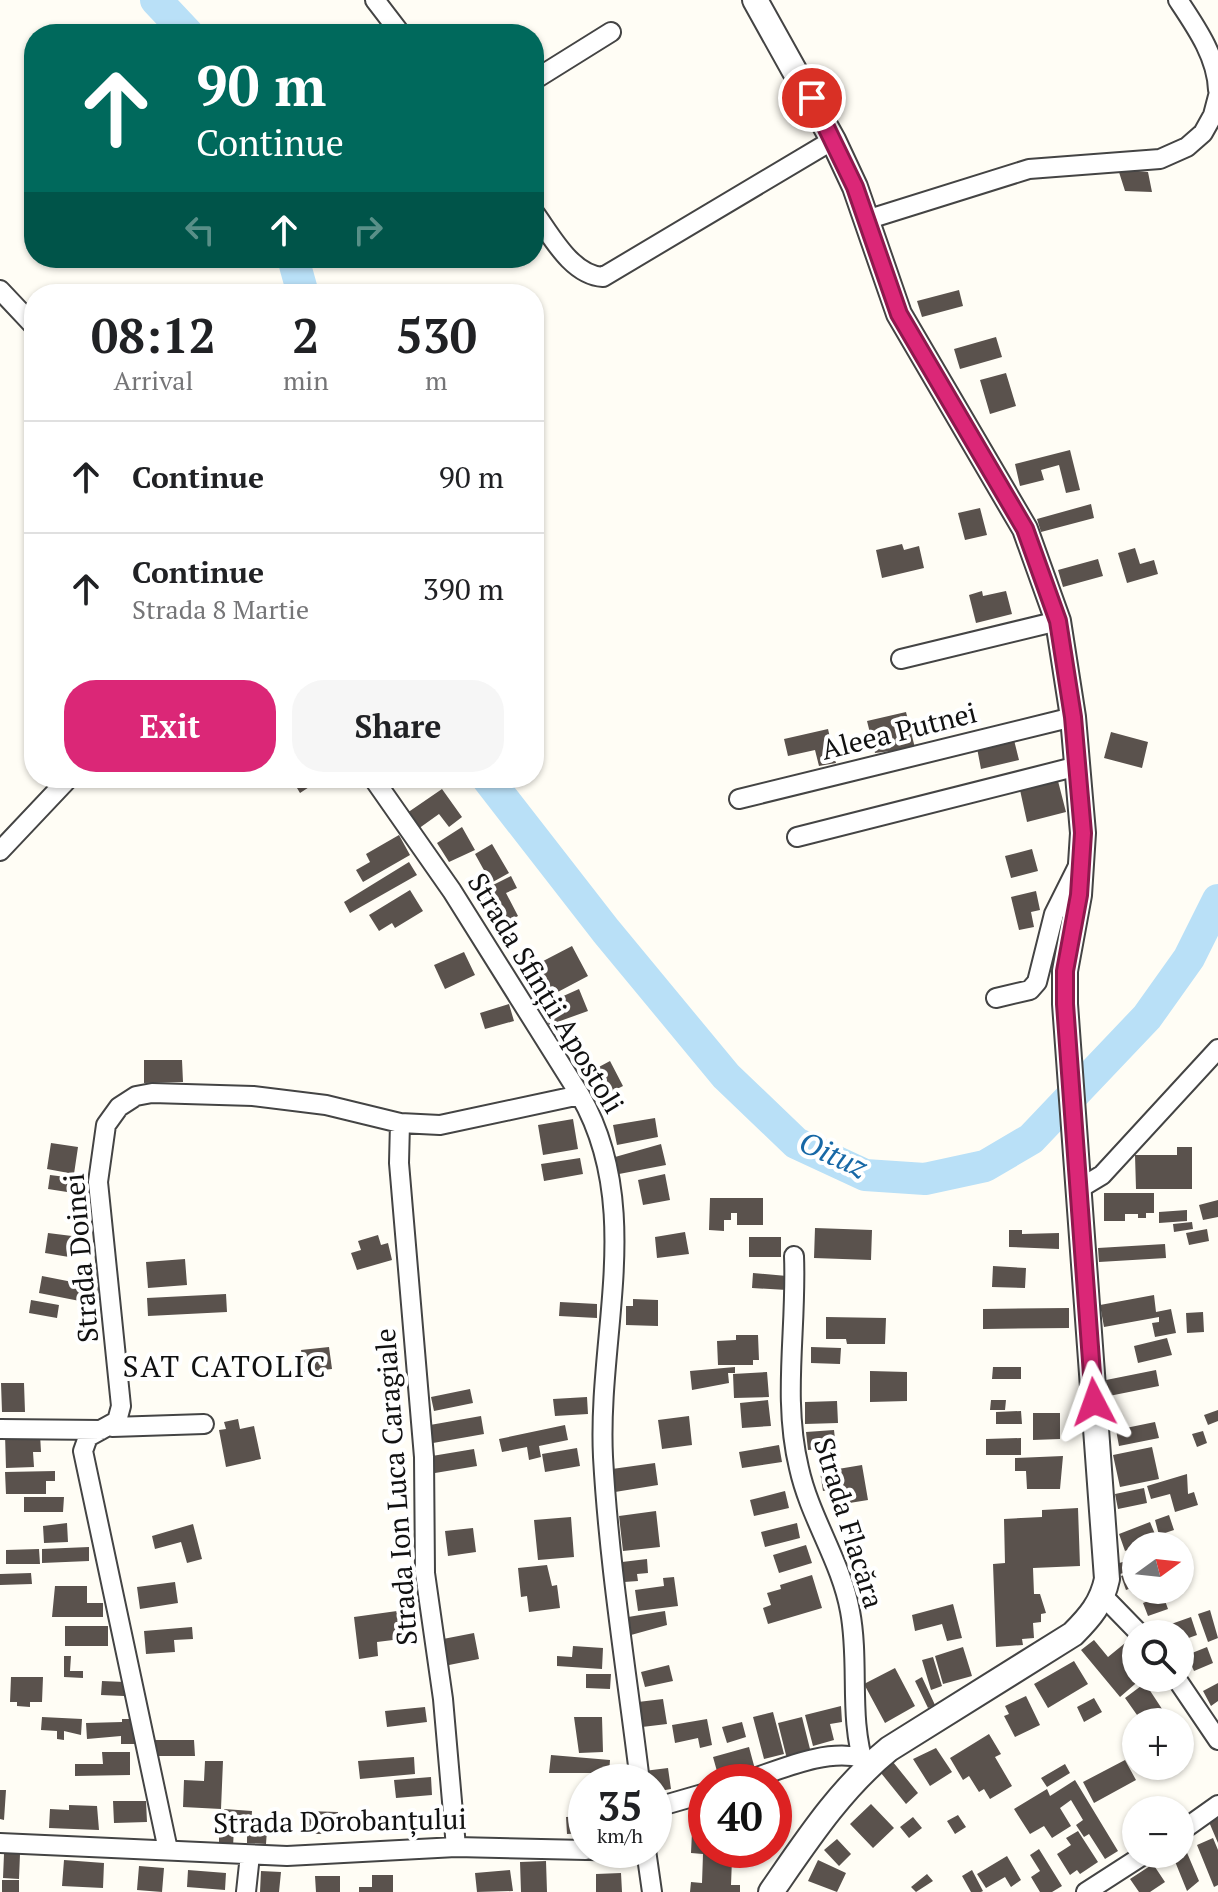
<!DOCTYPE html>
<html lang="en">
<head>
<meta charset="utf-8">
<style>
  body { margin:0; font-family:"PT Serif",serif; background:#f6f6f6; color:#202124; height:100vh; display:flex; flex-direction:column; font-size:30px; white-space:nowrap }
  * { box-sizing:border-box; margin:0 }
  p { font-size:26px; color:#757577 }
  .icon { flex:none; width:44px; height:44px; fill:none; stroke:currentColor; stroke-width:2; stroke-linecap:round; stroke-linejoin:round }
  .map { position:relative; flex:1; overflow:hidden }
  .drawer { position:absolute; left:24px; top:284px; width:520px; height:504px; display:flex; flex-direction:column; background:#fff; border-radius:32px; box-shadow:0 2px 6px #0004 }
  .drawer>* { flex:none }
  .banner { position:absolute; left:24px; top:24px; width:520px; height:244px; border-radius:32px; box-shadow:0 2px 6px #0004; background:#00695c; color:#fff; overflow:hidden }
  .needle { width:52px; rotate:75deg }
  .tools { position:absolute; left:1122px; top:1532px; display:grid; gap:16px }
  .tools a { display:grid; place-items:center; width:72px; height:72px; border-radius:50%; background:#fff; box-shadow:0 2px 6px #0004; font-size:40px }
  .speed { position:absolute; left:568px; top:1764px; display:flex; gap:16px; font-size:40px; font-weight:700; text-align:center }
  .speed>* { display:grid; place-content:center; width:104px; height:104px; border-radius:50%; background:#fff; box-shadow:0 2px 6px #0004; line-height:1 }
  .speed small { font-size:20px; font-weight:400 }
  .speed .limit { border:12px solid #d22; background:#fff; color:#111 }
  .pin { position:absolute; display:grid; place-items:center; width:68px; height:68px; color:#fff; margin:-34px; border:4px solid #fff; border-radius:50%; box-shadow:0 2px 8px #0007 }
  .me { position:absolute; width:88px; margin:-44px; rotate:356deg; stroke-linejoin:round; filter:drop-shadow(0 0 6px #0008) }
  .turn { display:flex; align-items:center; gap:28px; height:168px; padding:0 40px; font-size:36px }
  .turn .icon { width:104px; height:104px; stroke-width:2.5 }
  .turn b { display:block; font-size:56px; line-height:68px }
  .lanes { display:flex; align-items:center; height:76px; padding:0 40px; background:#0003; justify-content:center; gap:40px; direction:ltr }
  .lanes .off { opacity:.35 }
  .eta { display:flex; justify-content:space-evenly; align-items:center; height:136px; text-align:center }
  .eta b { font-size:48px; font-weight:700; line-height:56px }
  .primary-button { display:flex; gap:16px; margin-top:auto; padding:16px 40px }
  .primary-button a { flex:1; height:92px; border-radius:32px; background:#db2777; color:#fff; font-size:32px; font-weight:700; line-height:92px; text-align:center }
  .primary-button a+a { background:#f6f6f6; color:#202124 }
  ul { padding:0; list-style:none }
  li { display:flex; align-items:center; gap:24px; height:112px; padding:0 40px; border-top:2px solid #e0e0e0 }
  li div { flex:1 }
  li b { display:block; font-size:30px }
  li em { font-style:normal }
  .map>svg:first-child { display:block }
</style>
</head>
<body>
<div class="map">
<svg width="1218" height="1892" viewBox="0 0 1218 1892">
  <rect width="100%" height="100%" fill="#fffdf5"/>
  <g fill="none" stroke-linecap="round" stroke-linejoin="round">
    <!-- river -->
    <path stroke="#b9e0f7" stroke-width="32" d="M156 0 188 34
      M293 258 303 294
      M487 778 606 931 726 1076 796 1143 865 1175 925 1179 985 1166 1031 1139 1147 1017 1189 958 1218 900"/>
  </g>
  <!-- building -->
  <path fill="#5a524d" d="M1118 169 1148 172 1152 192 1125 191Z
    M959 290 963 306 922 317 917 301Z
    M996 337 1002 357 960 369 954 349Z
    M1006 373 1016 406 990 414 980 380Z
    M1070 450 1080 490 1066 493 1059 465 1041 470 1044 480 1020 486 1015 464Z
    M1091 504 1094 518 1041 532 1037 519Z
    M980 508 987 535 965 540 958 513Z
    M902 544 904 550 919 546 924 568 882 578 876 550Z
    M1135 548 1140 564 1154 560 1158 574 1127 583 1118 553Z
    M1098 559 1103 576 1063 587 1058 570Z
    M982 591 983 596 1006 591 1012 614 976 623 969 595Z
    M906 712 915 748 875 753 867 721Z
    M828 729 836 763 819 766 815 750 788 756 784 739Z
    M1111 732 1148 742 1142 768 1104 758Z
    M1014 740 1019 760 981 769 977 748Z
    M291 778H323L300 793Z
    M1058 781 1066 812 1027 822 1020 790Z
    M442 789 462 817 449 827 439 814 418 829 407 813Z
    M462 827 475 850 449 862 437 843Z
    M399 835 410 855 363 882 356 870 370 862 366 854Z
    M492 844 509 873 491 883 475 854Z
    M1032 849 1038 871 1011 878 1005 856Z
    M409 862 417 875 350 913 344 902Z
    M511 876 517 888 506 893 518 916 494 928 477 893Z
    M410 890 423 911 395 928 392 923 379 931 369 915Z
    M1036 891 1040 910 1031 912 1034 927 1019 930 1011 897Z
    M572 946 588 976 554 994 549 985 535 992 524 971Z
    M464 952 475 975 445 989 434 965Z
    M579 989 588 1011 549 1025 541 1006Z
    M509 1004 514 1021 485 1029 480 1013Z
    M144 1060H182L183 1082 144 1083Z
    M610 1061 623 1086 597 1099 584 1075Z
    M655 1118 658 1137 617 1145 613 1125Z
    M573 1119 578 1149 543 1155 538 1125Z
    M51 1143 78 1147 74 1174 47 1169Z
    M661 1144 666 1165 619 1174 615 1157Z
    M1177 1147H1192V1189H1136L1135 1155H1177Z
    M580 1158 583 1174 544 1181 541 1164Z
    M665 1174 670 1200 643 1205 638 1180Z
    M50 1175 82 1179 80 1194 48 1189Z
    M1104 1193H1154V1213H1146V1218H1138V1214H1125V1221H1104Z
    M710 1198H763V1225H737V1213H731V1220H724V1231L709 1230Z
    M1218 1200V1217L1203 1220 1199 1205Z
    M1187 1210V1221L1159 1223V1212Z
    M1192 1222 1193 1229 1174 1232 1173 1224Z
    M815 1228 872 1230 871 1260 814 1258Z
    M1207 1229 1209 1241 1189 1245 1186 1233Z
    M1009 1230H1022V1234L1059 1233V1249L1009 1247Z
    M685 1232 689 1254 657 1258 655 1237Z
    M48 1233 72 1236 69 1257 45 1253Z
    M378 1235 381 1245 388 1243 392 1260 357 1270 351 1253 361 1250 358 1241Z
    M749 1237H781V1257H749Z
    M1165 1244 1166 1258 1099 1262 1098 1248Z
    M185 1259 187 1285 148 1288 146 1262Z
    M993 1266 1026 1268 1025 1288 992 1287Z
    M753 1273 787 1276V1290L752 1288Z
    M42 1276 98 1287 95 1304 39 1293Z
    M226 1294 227 1312 148 1316 147 1298Z
    M1154 1295 1156 1312 1171 1309 1176 1333 1155 1337 1152 1323 1159 1322V1317L1104 1327 1100 1305Z
    M633 1299 658 1300V1326L626 1325V1306H633Z
    M31 1300 59 1305 57 1318 29 1313Z
    M560 1302 597 1304V1318L559 1316Z
    M1069 1308V1328L983 1329V1309Z
    M1203 1312 1204 1332 1187 1333 1186 1313Z
    M826 1317 886 1318 885 1344H847L846 1339H826Z
    M736 1335H758L759 1360H753V1365H718L717 1341 736 1340Z
    M1167 1338 1172 1355 1138 1363 1134 1346Z
    M329 1347 332 1369 304 1372 301 1350Z
    M811 1347 841 1348 840 1364 811 1363Z
    M735 1367V1373H728L729 1383 692 1390 690 1371Z
    M993 1367H1021V1379H992Z
    M1156 1370 1159 1386 1109 1396 1106 1380Z
    M870 1371 907 1372V1401L870 1402Z
    M767 1372 769 1397 734 1398 733 1374Z
    M1 1383H24L25 1412H2Z
    M470 1389 473 1403 434 1411 431 1397Z
    M587 1397 588 1414 555 1416 553 1399Z
    M768 1400 771 1426 742 1428 740 1403Z
    M991 1400H1006L1005 1410H990Z
    M837 1401 838 1423 805 1424V1402Z
    M1218 1410V1421L1208 1425 1204 1415Z
    M1021 1411 1022 1424H996V1412Z
    M1033 1413H1060V1439L1033 1440Z
    M481 1416 484 1434 433 1443 430 1425Z
    M689 1416 692 1445 662 1449 658 1420Z
    M238 1419 240 1429 254 1426 261 1459 226 1467 219 1430 226 1429 224 1422Z
    M1155 1422 1159 1438 1119 1446 1116 1430Z
    M565 1425 568 1440 539 1446 541 1457 529 1460 527 1447 502 1452 499 1439Z
    M834 1430 836 1448 808 1450 806 1432Z
    M1203 1431 1207 1443 1197 1447 1192 1434Z
    M40 1434 41 1452H33L34 1467 6 1468 5 1435Z
    M1021 1438V1455H986V1439Z
    M779 1445 782 1462 742 1468 739 1452Z
    M1152 1447 1159 1479 1120 1487 1113 1455Z
    M577 1448 580 1466 545 1472 542 1454Z
    M474 1449 477 1466 435 1473 432 1456Z
    M1063 1456 1060 1489H1027L1026 1471H1015V1458Z
    M655 1463 658 1485 615 1492 612 1469Z
    M862 1465 868 1500 837 1505 834 1489 823 1491 820 1472Z
    M55 1471V1481H46V1494H6L5 1472Z
    M1187 1474 1188 1494 1194 1492 1198 1505 1175 1512 1170 1494 1151 1499 1147 1486Z
    M1144 1488 1147 1503 1118 1509 1115 1494Z
    M785 1491 789 1508 754 1516 750 1500Z
    M24 1497H64L63 1512H24Z
    M1078 1508 1080 1566 1033 1568 1034 1594H1040L1046 1613 1041 1614V1622L1033 1623 1034 1638 1022 1639 1023 1645 996 1647 993 1564 1005 1563 1004 1519 1042 1517V1510Z
    M656 1511 660 1547 623 1551 619 1516Z
    M1169 1515 1174 1530 1159 1535 1155 1520Z
    M571 1517 574 1557 538 1560 534 1520Z
    M1150 1522 1157 1539 1125 1551 1119 1534Z
    M67 1523 68 1542 44 1543 43 1526Z
    M797 1523 800 1538 765 1547 761 1532Z
    M193 1524 202 1559 187 1563 181 1542 155 1549 152 1536Z
    M473 1528 476 1552 448 1556 445 1531Z
    M806 1545 812 1563 779 1573 773 1555Z
    M89 1547V1561L42 1563V1549Z
    M39 1549 40 1564H6V1550Z
    M1136 1558V1569L1120 1574 1116 1564Z
    M647 1559 648 1573 637 1574 638 1581 624 1582 622 1562Z
    M547 1565 552 1586 557 1585 560 1608 529 1612 527 1596 521 1597 518 1568Z
    M1136 1571V1586L1126 1590 1121 1576Z
    M31 1573 32 1584 0 1585V1574Z
    M812 1575 822 1608 768 1624 763 1608 771 1605 767 1593 781 1589 780 1585Z
    M674 1577 678 1606 638 1611 635 1590 664 1586 663 1578Z
    M175 1582 178 1603 140 1609 137 1587Z
    M55 1586H87V1603H103V1617H52Z
    M1163 1595 1168 1609 1148 1616 1143 1603Z
    M953 1604 962 1638 947 1641 942 1624 915 1631 912 1615Z
    M1210 1610 1218 1638 1208 1642 1198 1614Z
    M397 1611 401 1639 377 1642 378 1656 359 1659 354 1617Z
    M665 1611 667 1625 631 1635 628 1617Z
    M1191 1617 1197 1635 1180 1641V1634H1159L1157 1629Z
    M65 1626H108V1646H65Z
    M192 1627 193 1639 174 1640 175 1652 146 1654 144 1631Z
    M474 1633 479 1659 449 1665 443 1639Z
    M1130 1639 1136 1646V1678H1142L1120 1697 1081 1650 1094 1640 1108 1657Z
    M573 1646 603 1648 602 1669 557 1666V1656L572 1657Z
    M963 1647 972 1676 943 1684 935 1656Z
    M1207 1647 1213 1663 1194 1671 1187 1655Z
    M64 1656H71L70 1671H83V1678L64 1677Z
    M933 1657 942 1686 931 1690 922 1660Z
    M1074 1661 1088 1684 1048 1708 1034 1684Z
    M669 1665 673 1681 645 1687 641 1672Z
    M895 1668 915 1706 885 1723 864 1684Z
    M586 1674H611L610 1689 586 1688Z
    M11 1677H43L42 1702H30V1707L17 1706V1702H10Z
    M922 1677 935 1705 928 1708 915 1681Z
    M102 1681 125 1682 124 1696 101 1695Z
    M1145 1683 1166 1715 1156 1722H1142L1125 1698Z
    M1218 1683V1701L1211 1706 1203 1691Z
    M1026 1696 1040 1725 1015 1737 1004 1716 1009 1714 1005 1706Z
    M1094 1698 1102 1712 1084 1722 1077 1707Z
    M663 1699 667 1724 642 1727 638 1702Z
    M841 1706 842 1722 830 1724 834 1740 813 1746 805 1715Z
    M425 1707 427 1722 387 1727 385 1711Z
    M773 1712 784 1754 764 1759 753 1717Z
    M42 1717 82 1719 81 1735 64 1731V1740L57 1739V1731L41 1730Z
    M574 1717H602L603 1752 579 1753Z
    M802 1717 811 1753 787 1759 778 1723Z
    M122 1719H132L136 1744H121V1736L87 1739 86 1723 122 1722Z
    M707 1719 712 1745 700 1748 698 1738 675 1743 672 1725Z
    M742 1722 746 1737 727 1743 722 1727Z
    M989 1734 1001 1754 995 1757 1012 1786 990 1799 984 1789 979 1792 969 1776 963 1780 950 1758Z
    M155 1740H194L195 1756H155Z
    M749 1747 756 1773 720 1782 713 1757Z
    M936 1748 952 1772 930 1786 913 1759Z
    M102 1752H130V1775L75 1776V1764H103Z
    M551 1755 610 1760 609 1773H549Z
    M414 1757 415 1774 360 1779 358 1761Z
    M1125 1760 1136 1780 1094 1803 1083 1782Z
    M205 1761H223L221 1809 183 1807 184 1780 204 1781Z
    M893 1762 918 1793 906 1804 881 1773Z
    M1065 1764 1070 1773 1047 1787 1041 1778Z
    M668 1768 671 1789 654 1792V1782H646L644 1771Z
    M431 1777 432 1795 396 1798 394 1780Z
    M1075 1780 1118 1851 1105 1859 1089 1834 1084 1837 1076 1825 1083 1820 1071 1800 1060 1808 1071 1826 1052 1838 1044 1826 1030 1834 1014 1809 1047 1789 1050 1796Z
    M0 1790H6L4 1820 0 1819Z
    M113 1801H146L147 1822 114 1823Z
    M871 1804 894 1828 873 1848 850 1824Z
    M69 1805 97 1806 99 1830 49 1828 50 1809 69 1810Z
    M224 1809 252 1811 251 1826 223 1824Z
    M307 1811 338 1812V1834H307Z
    M958 1815 966 1827 955 1834 947 1821Z
    M586 1816V1833L567 1834 566 1817Z
    M913 1817 922 1828 909 1838 900 1827Z
    M1218 1818V1843L1209 1822Z
    M219 1828H234L233 1847 219 1846Z
    M247 1830H267L266 1844 247 1843Z
    M1078 1831 1098 1862 1080 1874 1077 1870 1070 1875 1057 1854 1071 1845 1066 1838Z
    M692 1832 706 1833V1850H745V1860L732 1859 731 1885H740V1892H690L691 1882 702 1883 703 1854 691 1853Z
    M1213 1838 1218 1850V1885L1214 1887 1197 1845Z
    M837 1839 851 1854 839 1866 824 1850Z
    M1185 1848 1199 1881 1187 1891 1172 1854H1180Z
    M1039 1849 1062 1886 1052 1892H1040L1031 1877 1040 1871 1030 1855Z
    M4 1854H20L19 1879 3 1878Z
    M1007 1856 1021 1880 1011 1887 1005 1877 986 1888 977 1874Z
    M64 1860 104 1863 103 1888 62 1886Z
    M818 1860 846 1873 837 1892 808 1881Z
    M546 1861 547 1892H521L520 1862Z
    M1153 1864 1165 1882 1150 1892H1139L1130 1879Z
    M139 1866 164 1868 162 1892 137 1890Z
    M188 1870 226 1873 225 1890 187 1887Z
    M510 1870 513 1891 477 1892 475 1873Z
    M972 1870 983 1891 981 1892H971L962 1876Z
    M261 1871 281 1872 279 1892H260Z
    M621 1873 622 1892H596V1874Z
    M927 1874 933 1881 916 1892 911 1887Z
    M372 1875H393V1892H359V1887H372Z
    M315 1876H340V1892H316Z
    M2 1880H19V1892H2Z"/>
  <g fill="none" stroke-linecap="round" stroke-linejoin="round">
    <defs>
      <path id="minor" d="M375 0 401 34
        M1178 0C1196 27 1217 57 1218 90
        M534 80 611 32
        M534 212C551 235 571 275 603 277L833 140
        M866 220 1029 169 1160 159 1187 147 1203 133 1213 115 1218 96
        M0 290 34 326
        M901 659 1058 621
        M373 778 452 891 580 1095C645 1208 597 1335 603 1457 609 1565 627 1674 640 1782
        M739 799 1073 717
        M797 837 1078 766
        M0 851 69 778
        M996 998 1030 990 1037 982 1054 914 1079 864
        M400 1123 399 1163 424 1457 425 1573 443 1699 456 1847
        M1077 1190 1102 1175 1218 1049
        M794 1256C797 1328 782 1398 799 1468 810 1518 841 1561 850 1611 860 1664 848 1717 865 1768
        M112 1427 204 1424
        M0 1429 101 1430
        M1103 1596 1140 1634
        M1176 1678 1218 1740
        M742 1782C778 1771 824 1748 862 1758
        M654 1808 706 1793
        M1180 1832 1218 1805
        M0 1843 287 1856 456 1847 586 1850
        M168 1850 83 1451 88 1437 117 1421 121 1406 98 1182 106 1125 119 1107 136 1096 152 1093 253 1096 326 1105 400 1123 440 1125 580 1095
        M591 1850 646 1853
        M646 1850 652 1892
        M246 1892 250 1855
        M1086 1892 1145 1854"/>
      <path id="tertiary" d="M755 0 833 140 855 187 899 314 1025 529 1058 621 1073 717 1083 833 1079 895 1065 971V1004L1107 1579C1102 1603 1090 1617 1073 1634L889 1749C840 1789 807 1840 771 1892"/>
    </defs>
    <!-- minor casing -->
    <use href="#minor" stroke="#444" stroke-width="22"/>
    <!-- tertiary casing -->
    <use href="#tertiary" stroke="#444" stroke-width="28"/>
    <!-- minor -->
    <use href="#minor" stroke="#fff" stroke-width="18"/>
    <!-- tertiary -->
    <use href="#tertiary" stroke="#fff" stroke-width="24"/>
  </g>
  <g fill="none" stroke-linecap="round" stroke-linejoin="round">
    <defs>
      <path id="route" d="M812 98 855 187 899 314 1025 529 1058 621 1073 717 1083 833 1079 895 1065 971V1004L1094 1402"/>
    </defs>
    <!-- route casing -->
    <use href="#route" stroke="#8e194d" stroke-width="20"/>
    <!-- route -->
    <use href="#route" stroke="#db2777" stroke-width="14"/>
  </g>
  <g text-anchor="middle" stroke-width="8" stroke-linejoin="round" paint-order="stroke">
    <!-- street labels -->
    <g font-size="28" fill="#111" stroke="#fff">
      <text transform="translate(899 731) rotate(-14)" y="10">Aleea Putnei</text>
      <text transform="translate(546 993) rotate(59)" y="10">Strada Sfinții Apostoli</text>
      <text transform="translate(81 1258) rotate(-95)" y="10">Strada Doinei</text>
      <text transform="translate(396 1487) rotate(-94)" y="10">Strada Ion Luca Caragiale</text>
      <text transform="translate(849 1523) rotate(73)" y="10">Strada Flacăra</text>
      <text transform="translate(340 1821) rotate(-1)" y="10">Strada Dorobanțului</text>
    </g>
    <!-- water labels -->
    <g font-size="30" font-style="italic" fill="#1768a6" stroke="#fff">
      <text transform="translate(833 1155) rotate(24)" y="10">Oituz</text>
    </g>
    <!-- neighbourhood labels -->
    <g font-size="30" letter-spacing="2" fill="#111" stroke="#fff">
      <text x="225" y="1377">SAT CATOLIC</text>
    </g>
  </g>
</svg>
<div class="tools">
<a><svg class="needle" viewBox="-14 -14 28 28"><path d="M0-13l5 13h-10z" fill="#e53935"/><path d="M0 13l5-13h-10z" fill="#757577"/></svg></a>
<a><svg class="icon" aria-label="search" viewBox="0 0 24 24"><circle cx="10" cy="10" r="6"/><path d="M15 15l6 6"/></svg></a>
<a>+</a>
<a>−</a>
</div>
<div class="speed"><div>35<small>km/h</small></div><div class="limit">40</div></div>
<div class="pin" style="left:812px;top:98px;background:#d93025"><svg class="icon" aria-label="arrive" viewBox="0 0 24 24"><path d="M6 21V4h12l-3 4 3 4H6"/></svg></div>
<svg class="me" style="left:1094px;top:1402px" viewBox="-20 -20 40 40"><path d="M0-17L14 15 0 8-14 15z" fill="#db2777" stroke="#fff" stroke-width="4"/></svg>
<div class="banner">
<div class="turn"><svg class="icon" aria-label="ahead" viewBox="0 0 24 24"><path d="M12 20V5M6 11l6-6 6 6"/></svg><div><b>90 m</b>Continue</div></div>
<div class="lanes"><svg class="icon off" aria-label="left" viewBox="0 0 24 24"><path d="M17 20v-9H6M10 6l-5 5 5 5"/></svg><svg class="icon" aria-label="ahead" viewBox="0 0 24 24"><path d="M12 20V5M6 11l6-6 6 6"/></svg><svg class="icon off" aria-label="right" viewBox="0 0 24 24"><path d="M7 20v-9h11M14 6l5 5-5 5"/></svg></div>
</div>
<section class="drawer">
<div class="eta">
<div><b>08:12</b><p>Arrival</p></div>
<div><b>2</b><p>min</p></div>
<div><b>530</b><p>m</p></div>
</div>
<ul>
<li><svg class="icon" aria-label="ahead" viewBox="0 0 24 24"><path d="M12 20V5M6 11l6-6 6 6"/></svg><div><b>Continue</b></div><em>90 m</em></li>
<li><svg class="icon" aria-label="ahead" viewBox="0 0 24 24"><path d="M12 20V5M6 11l6-6 6 6"/></svg><div><b>Continue</b><p>Strada 8 Martie</p></div><em>390 m</em></li>
</ul>
<div class="primary-button"><a>Exit</a><a>Share</a></div>
</section>
</div>
</body>
</html>
